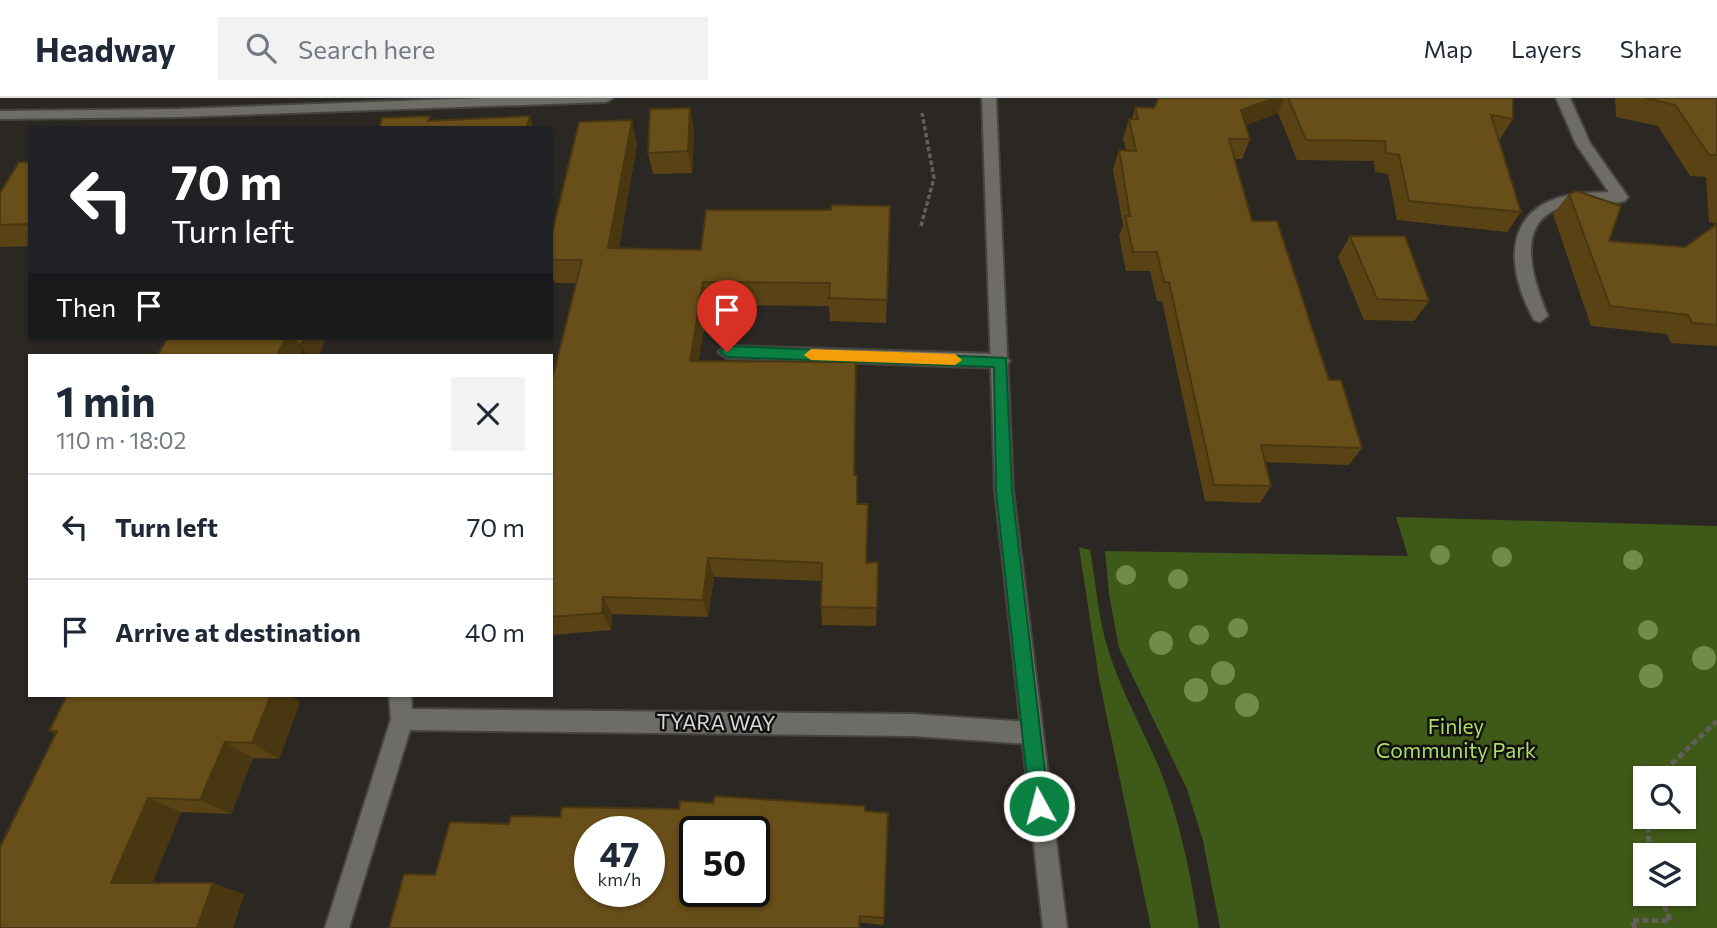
<!DOCTYPE html>
<html lang="en">
<head>
<meta charset="utf-8">
<style>
  body { margin:0; font-family:Commissioner,sans-serif; background:#f2f2f3; color:#1f2937; height:100vh; display:flex; flex-direction:column; font-size:26px; white-space:nowrap }
  * { box-sizing:border-box; margin:0 }
  p { font-size:23px; color:#747a83 }
  .icon { flex:none; width:38px; height:38px; fill:none; stroke:currentColor; stroke-width:2; stroke-linecap:round; stroke-linejoin:round }
  .map { position:relative; flex:1; overflow:hidden }
  .sheet { position:absolute; left:28px; top:256px; width:525px; height:343px; display:flex; flex-direction:column; background:#fff; border-radius:0px; box-shadow:0 2px 5px #0004 }
  .sheet>* { flex:none }
  .hud { position:absolute; left:28px; top:28px; width:525px; height:214px; border-radius:0px; box-shadow:0 2px 5px #0004; background:#202124; color:#fff; overflow:hidden }
  .buttons { position:absolute; left:1633px; top:668px; display:grid; gap:14px }
  .buttons a { display:grid; place-items:center; width:63px; height:63px; border-radius:0px; background:#fff; box-shadow:0 2px 5px #0004; font-size:35px }
  .speed { position:absolute; left:574px; top:718px; display:flex; gap:14px; font-size:35px; font-weight:700; text-align:center }
  .speed>* { display:grid; place-content:center; width:91px; height:91px; border-radius:50%; background:#fff; box-shadow:0 2px 5px #0004; line-height:1 }
  .speed small { font-size:18px; font-weight:400 }
  .speed .limit { border:4px solid #111; border-radius:10px; background:#fff; color:#111 }
  .pin { position:absolute; display:grid; place-items:center; width:60px; height:60px; color:#fff; margin:-72px -30px; border-radius:50% 50% 50% 0; rotate:-45deg; box-shadow:0 0 7px #0007 }
  .pin .icon { rotate:45deg }
  .me { position:absolute; width:77px; margin:-38px; rotate:353deg; stroke-linejoin:round; filter:drop-shadow(0 0 5px #0008) }
  .turn { display:flex; align-items:center; gap:24px; height:147px; padding:0 28px; font-size:32px }
  .turn .icon { width:91px; height:91px; stroke-width:2.5 }
  .turn b { display:block; font-size:49px; line-height:60px }
  .then { display:flex; align-items:center; height:66px; padding:0 28px; background:#0003; gap:14px; font-size:26px }
  .round { display:grid; place-items:center; flex:none; width:74px; height:74px; border-radius:0px; background:#f2f2f3 }
  .headline { display:flex; align-items:center; justify-content:space-between; height:119px; padding:0 28px }
  h1 { font-size:42px; font-weight:700; line-height:52px }
  ul { padding:0; list-style:none }
  li { display:flex; align-items:center; gap:21px; height:105px; padding:0 28px; border-top:2px solid #e0e1e3 }
  li div { flex:1 }
  li b { display:block; font-size:26px }
  li em { font-style:normal }
  header { display:flex; align-items:center; gap:42px; box-sizing:border-box; height:98px; padding:0 35px; background:#fff; border-bottom:2px solid #e0e1e3 }
  header strong { font-size:33px }
  nav { display:flex; gap:38px; margin-inline-start:auto; font-size:24px }
  .search { width:490px; height:63px; background:#f2f2f3; display:flex; align-items:center; gap:18px; box-sizing:border-box; padding:0 24px; border-radius:0px; color:#747a83; font-size:26px }
  .map>svg:first-child { display:block }
</style>
</head>
<body>
<header>
<strong>Headway</strong>
<div class="search"><svg class="icon" aria-label="search" viewBox="0 0 24 24"><circle cx="10" cy="10" r="6"/><path d="M15 15l6 6"/></svg>Search here</div>
<nav><a>Map</a><a>Layers</a><a>Share</a></nav>
</header>
<div class="map">
<svg width="1717" height="830" viewBox="0 0 1717 830">
  <rect width="100%" height="100%" fill="#2b2824"/>
  <!-- green -->
  <path fill="#3f5919" fill-rule="evenodd" d="M1396 419 1717 428V830H1220L1203 743 1187 691 1119 550 1109 496 1105 453 1408 458ZM1645 681H1684V719H1645ZM1645 758H1684V796H1645Z
    M1079 449 1090 452C1096 484 1098 520 1108 551 1121 594 1144 633 1161 674 1180 724 1191 777 1199 830H1151L1099 581Z"/>
  <g fill="none" stroke-linecap="round" stroke-linejoin="round">
    <defs>
      <path id="service" d="M1620 94 1625 95V103C1608 107 1589 103 1571 107 1511 118 1532 180 1548 218L1540 224 1534 222C1508 175 1500 114 1565 98 1583 93 1602 95 1620 94Z
        M727 248 1001 256 1010 263 1001 270 727 260 718 254Z"/>
      <path id="minor" d="M484 0H613L606 4 179 19 0 21V13L179 11Z
        M1556 0H1570L1590 45 1628 99 1625 103H1615L1576 46Z
        M389 597H411L412 611 912 616 1030 624 1038 627 1041 635 1038 643 1030 646 912 638 410 632 349 830H325L391 621Z"/>
      <path id="secondary" d="M982 0H996L1013 392 1067 830H1043L995 392Z"/>
    </defs>
    <!-- service casing -->
    <use href="#service" stroke="#464441" stroke-width="4"/>
    <!-- minor casing -->
    <use href="#minor" stroke="#464441" stroke-width="4"/>
    <!-- secondary casing -->
    <use href="#secondary" stroke="#464441" stroke-width="4"/>
    <!-- path-far1 -->
    <path stroke="#615e5b" stroke-width="3.5" stroke-dasharray="4.5 2.5" stroke-linecap="butt" d="M921 128 934 80 922 15"/>
    <!-- path -->
    <path stroke="#615e5b" stroke-width="5" stroke-dasharray="6 3.5" stroke-linecap="butt" d="M1661 681 1664 673 1717 623
      M1647 719 1650 758
      M1635 830 1632 822 1670 823 1660 796"/>
    <!-- service -->
    <use href="#service" fill="#6e6c67" fill-rule="evenodd"/>
    <!-- minor -->
    <use href="#minor" fill="#6e6c67" fill-rule="evenodd"/>
    <!-- secondary -->
    <use href="#secondary" fill="#6e6c67" fill-rule="evenodd"/>
  </g>
  <!-- trees -->
  <g fill="#718c48">
    <circle cx="1440" cy="457" r="10"/>
    <circle cx="1502" cy="459" r="10"/>
    <circle cx="1633" cy="462" r="10"/>
    <circle cx="1126" cy="477" r="10"/>
    <circle cx="1178" cy="481" r="10"/>
    <circle cx="1238" cy="530" r="10"/>
    <circle cx="1648" cy="532" r="10"/>
    <circle cx="1199" cy="537" r="10"/>
    <circle cx="1161" cy="545" r="12"/>
    <circle cx="1704" cy="560" r="12"/>
    <circle cx="1223" cy="575" r="12"/>
    <circle cx="1651" cy="578" r="12"/>
    <circle cx="1196" cy="592" r="12"/>
    <circle cx="1247" cy="607" r="12"/>
  </g>
  <!-- wall -->
  <path fill="#594315" d="M1159 0H1513V21L1500 41 1498 40 1521 114 1507 134 1397 122 1388 76 1375 74 1374 63 1297 62 1278 15 1246 27 1250 41 1242 61H1235L1252 123 1362 350 1349 367 1265 364 1271 388 1260 405 1205 403 1162 203H1157L1150 173H1126L1119 138 1123 127 1113 72 1119 52H1126L1123 41 1129 21H1132L1135 9 1154 10Z
    M1615 0H1717V126L1709 124 1706 79 1690 78 1658 28 1616 19Z
    M694 31 692 75 653 76 648 55Z
    M637 46 619 150 701 152 831 112 890 108 886 225 830 223 829 208 708 207 698 263 854 377 857 406 866 465 878 464 876 528 822 527 821 509 822 483 714 479 708 519 612 516 611 532 551 537V286L576 185H555L551 176V139Z
    M30 64V148L1 149 0 148V95Z
    M1569 96 1609 143 1685 149 1717 126V248L1671 245 1667 236 1591 228 1553 116Z
    M1350 138 1429 203 1414 223 1364 222 1338 159Z
    M300 604 279 661 253 660 231 716 181 714 152 785 244 796 233 830H0L56 636 49 633Z
    M679 711 865 713 884 820 883 827 435 777 509 726 560 719Z"/>
  <!-- shaded-wall -->
  <path fill="#493711" d="M1274 0H1284L1278 15 1233 32 1241 12Z
    M690 10 694 31 692 75 688 53Z
    M530 18 534 30H526Z
    M632 22 637 46 615 173 608 150Z
    M703 184 708 207 695 285 690 263Z
    M286 240H293L303 253 301 257H277Z
    M304 240H326L319 257H307L300 248Z
    M708 460 714 479 708 519 703 502Z
    M603 499 612 516 611 532 602 515Z
    M271 597H290L300 604 279 661 252 645Z
    M225 644 253 660 231 716 200 702Z
    M148 700 181 714 148 796 111 785Z
    M213 785 244 796 233 830H197Z"/>
  <!-- building -->
  <path fill="#684e18" stroke="#493711" stroke-width="2" fill-rule="evenodd" d="M1159 0H1274L1241 12 1250 41H1229L1252 123H1277L1329 282H1341L1362 350 1261 347 1271 388 1214 387 1169 184H1164L1157 154H1133L1125 118H1130L1119 52 1136 53 1129 21H1138L1135 9 1154 10Z
    M1288 0H1513V21L1491 17 1521 114 1409 103 1399 57 1386 55 1385 43 1306 42Z
    M1645 0H1717V57H1709L1675 7Z
    M690 10 688 53 648 55 650 11Z
    M430 18 428 23 530 18 526 30H379L382 20Z
    M632 22 608 150 701 152 706 112H831V107L890 108 887 202 829 200 830 185 703 184 690 263 856 264 854 377H857V406H868L866 465 878 464 877 510 821 509 822 465 708 460 703 502 603 499 602 515 551 519V286L582 162H551V139L579 24Z
    M19 64H30V126L0 127V95Z
    M1577 93 1621 108 1609 143 1685 149 1717 126V227L1692 225 1688 217 1610 208 1569 96Z
    M1350 138H1405L1429 203 1377 201Z
    M167 240H286L277 257H158Z
    M293 240H304L300 248Z
    M67 597H271L252 645 225 644 200 702 148 700 111 785H213L197 830H0V749L57 633H49Z
    M715 698 865 708V713L888 715 884 820 860 818 859 830H389L404 776 435 777 450 724 509 726 511 718 560 719 562 709 679 711 680 703 713 705ZM590 733H649V793H590ZM695 733H754V793H695Z"/>
  <!-- route -->
  <path fill="#0b8043" stroke="#07532c" stroke-width="2" d="M727 248 1006 260 1012 392 1049 708 1046 715 1039 718 1032 715 1030 708 996 392 994 269 727 259 720 254Z"/>
  <!-- slow -->
  <path fill="#f59e0b" d="M811 251 955 256 962 262 955 267 811 262 804 257Z"/>
  <g text-anchor="middle" stroke-width="5" stroke-linejoin="round" paint-order="stroke">
    <!-- street labels -->
    <g font-size="21" fill="#d9d7d4" stroke="#12110f">
      <text transform="translate(716 625) rotate(1)" y="7">TYARA WAY</text>
    </g>
    <!-- park labels -->
    <g font-size="21" fill="#abde66" stroke="#12110f">
      <text x="1456" y="636">Finley<tspan x="1456" dy="24">Community Park</tspan></text>
    </g>
  </g>
</svg>
<div class="buttons">
<a><svg class="icon" aria-label="search" viewBox="0 0 24 24"><circle cx="10" cy="10" r="6"/><path d="M15 15l6 6"/></svg></a>
<a><svg class="icon" aria-label="layers" viewBox="0 0 24 24"><path d="M12 4l9 5-9 5-9-5zM3 14l9 5 9-5"/></svg></a>
</div>
<div class="speed"><div>47<small>km/h</small></div><div class="limit">50</div></div>
<div class="pin" style="left:727px;top:254px;background:#d93025"><svg class="icon" aria-label="arrive" viewBox="0 0 24 24"><path d="M6 21V4h12l-3 4 3 4H6"/></svg></div>
<svg class="me" style="left:1039px;top:708px" viewBox="-20 -20 40 40"><circle r="17" fill="#0b8043" stroke="#fff" stroke-width="3"/><path d="M0-11L8 9 0 5-8 9z" fill="#fff"/></svg>
<div class="hud">
<div class="turn"><svg class="icon" aria-label="left" viewBox="0 0 24 24"><path d="M17 20v-9H6M10 6l-5 5 5 5"/></svg><div><b>70 m</b>Turn left</div></div>
<div class="then">Then<svg class="icon" aria-label="arrive" viewBox="0 0 24 24"><path d="M6 21V4h12l-3 4 3 4H6"/></svg></div>
</div>
<section class="sheet">
<div class="headline"><div><h1>1 min</h1><p>110 m · 18:02</p></div><a class="round"><svg class="icon" aria-label="close" viewBox="0 0 24 24"><path d="M6 6l12 12M18 6L6 18"/></svg></a></div>
<ul>
<li><svg class="icon" aria-label="left" viewBox="0 0 24 24"><path d="M17 20v-9H6M10 6l-5 5 5 5"/></svg><div><b>Turn left</b></div><em>70 m</em></li>
<li><svg class="icon" aria-label="arrive" viewBox="0 0 24 24"><path d="M6 21V4h12l-3 4 3 4H6"/></svg><div><b>Arrive at destination</b></div><em>40 m</em></li>
</ul>
</section>
</div>
</body>
</html>
